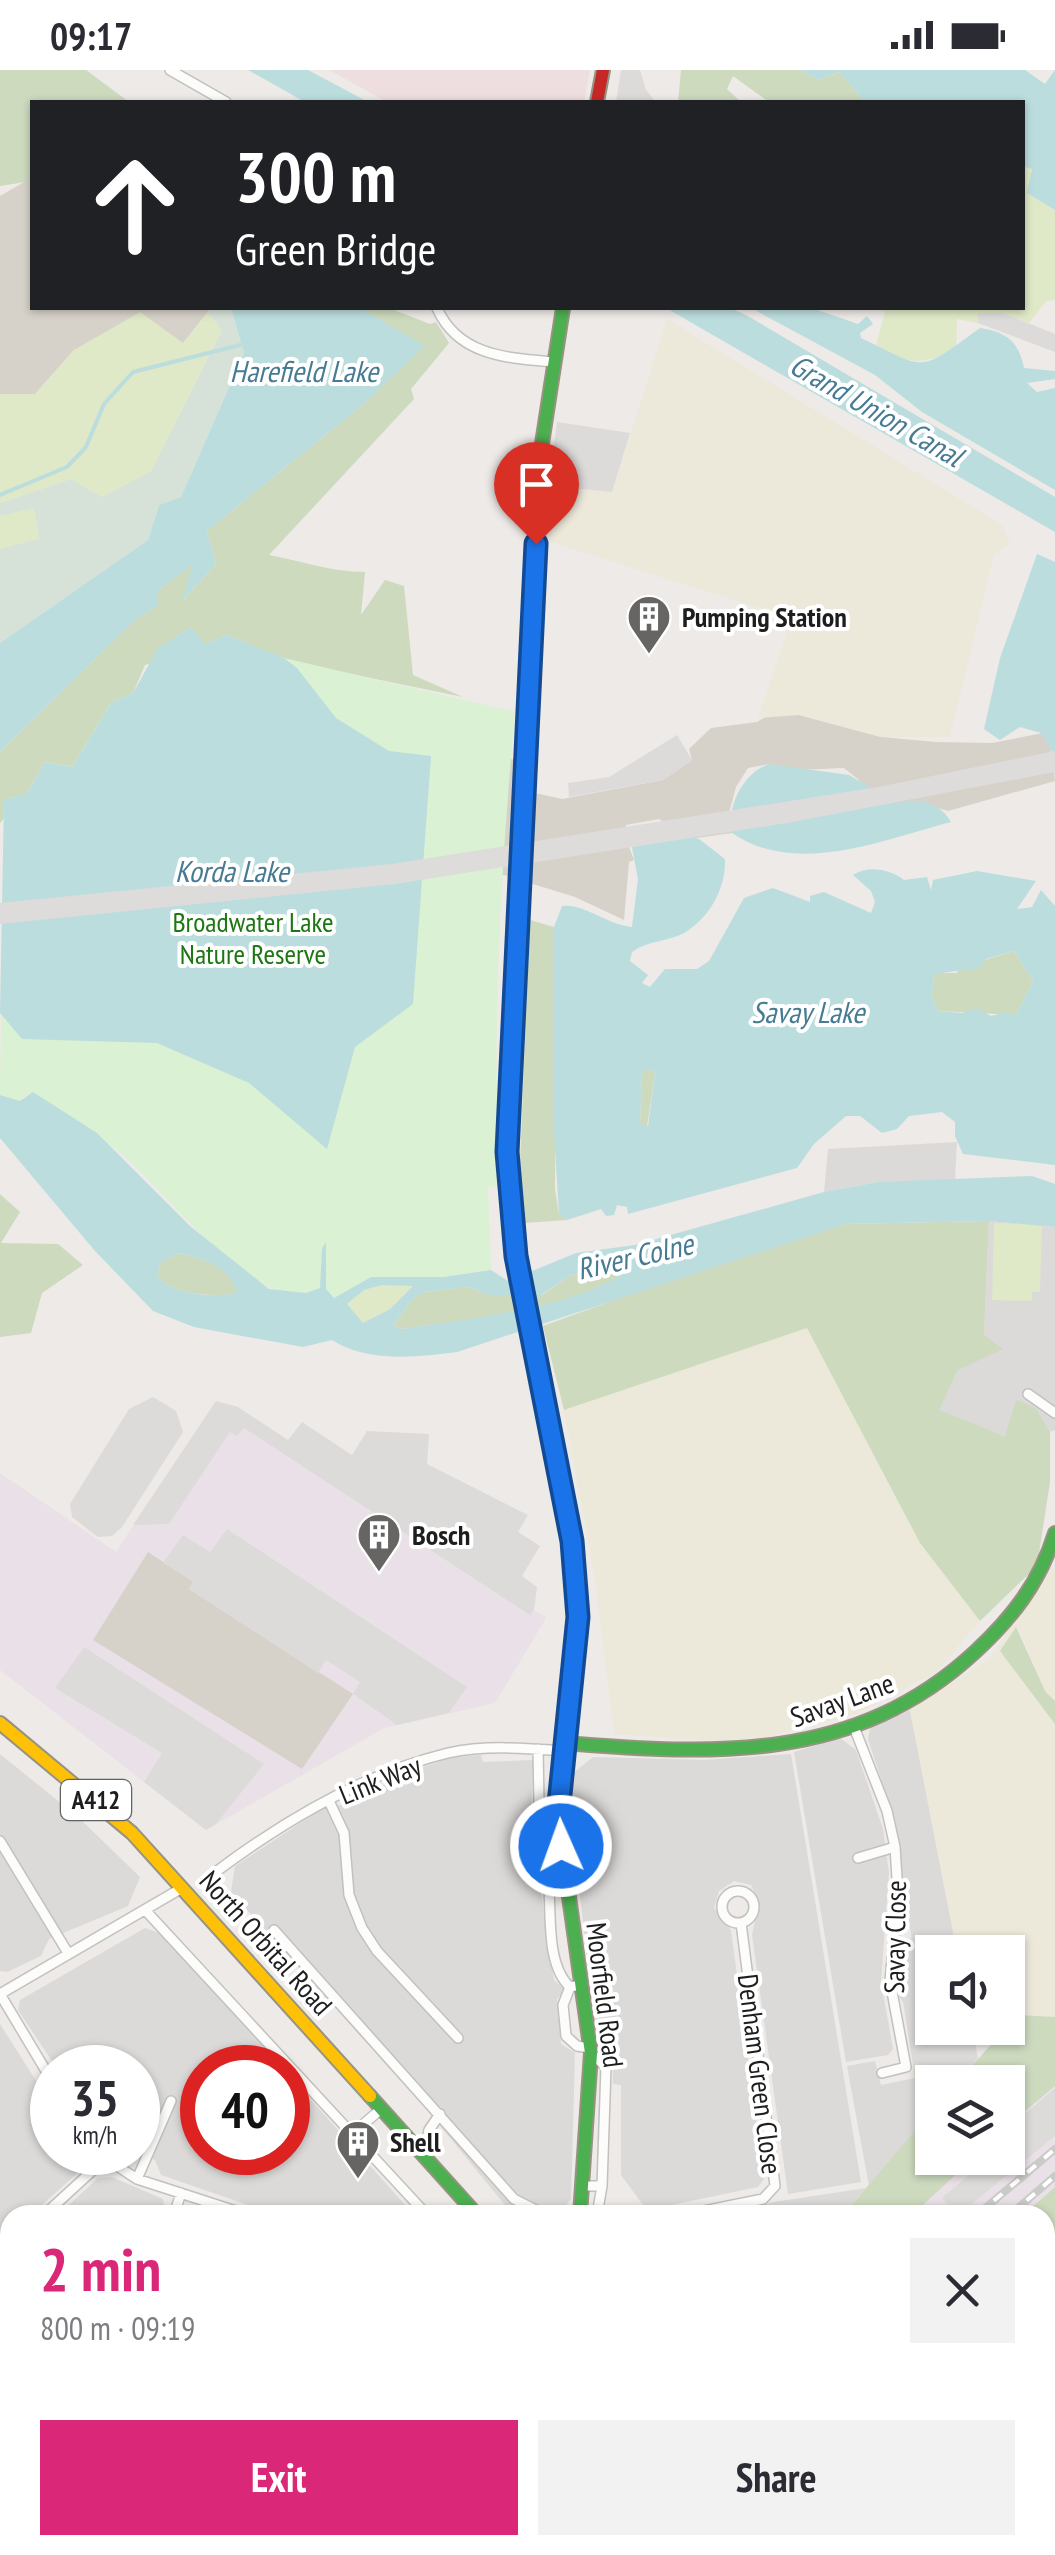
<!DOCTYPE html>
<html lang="en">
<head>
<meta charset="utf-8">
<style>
  body { margin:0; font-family:"PT Sans Narrow",sans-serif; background:#f2f2f3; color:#2b2b33; height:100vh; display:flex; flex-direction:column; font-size:38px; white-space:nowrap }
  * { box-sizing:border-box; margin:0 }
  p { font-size:32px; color:#7c7c81 }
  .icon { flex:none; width:55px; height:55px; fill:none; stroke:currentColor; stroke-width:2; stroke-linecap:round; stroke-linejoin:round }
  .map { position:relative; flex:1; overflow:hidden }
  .drawer { position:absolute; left:0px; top:2135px; width:1055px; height:350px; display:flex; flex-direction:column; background:#fff; border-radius:30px 30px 0 0; box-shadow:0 2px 8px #0004 }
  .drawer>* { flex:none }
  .banner { position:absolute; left:30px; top:30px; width:995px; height:210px; border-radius:0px; box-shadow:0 2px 8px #0004; background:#202124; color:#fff; overflow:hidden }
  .tools { position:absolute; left:915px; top:1865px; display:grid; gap:20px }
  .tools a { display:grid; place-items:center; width:110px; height:110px; border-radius:0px; background:#fff; box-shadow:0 2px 8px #0004; font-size:50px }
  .speed { position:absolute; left:30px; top:1975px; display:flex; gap:20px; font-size:50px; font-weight:700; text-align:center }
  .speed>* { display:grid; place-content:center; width:130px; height:130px; border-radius:50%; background:#fff; box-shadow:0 2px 8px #0004; line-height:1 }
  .speed small { font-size:25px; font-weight:400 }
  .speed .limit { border:15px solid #d22; background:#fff; color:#111 }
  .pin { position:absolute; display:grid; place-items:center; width:85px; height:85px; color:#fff; margin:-102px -42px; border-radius:50% 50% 50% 0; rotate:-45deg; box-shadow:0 0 10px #0007 }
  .pin .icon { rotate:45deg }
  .me { position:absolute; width:110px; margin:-55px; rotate:358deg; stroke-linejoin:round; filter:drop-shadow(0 0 8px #0008) }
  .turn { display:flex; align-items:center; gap:35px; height:210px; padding:0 40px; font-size:45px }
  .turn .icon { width:130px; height:130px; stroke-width:2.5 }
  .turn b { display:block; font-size:70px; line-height:85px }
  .round { display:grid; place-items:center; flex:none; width:105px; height:105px; border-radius:0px; background:#f2f2f3 }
  .headline { display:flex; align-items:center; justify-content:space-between; height:170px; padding:0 40px }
  h1 { font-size:60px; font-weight:600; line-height:75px; color:#db2777 }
  .button { display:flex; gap:20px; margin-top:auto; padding:20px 40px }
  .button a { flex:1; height:115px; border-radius:0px; background:#db2777; color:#fff; font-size:40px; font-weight:600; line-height:115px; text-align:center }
  .button a+a { background:#f2f2f3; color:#2b2b33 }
  .status { display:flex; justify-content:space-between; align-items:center; height:70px; padding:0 50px; background:#fff; direction:ltr }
  .status svg { height:28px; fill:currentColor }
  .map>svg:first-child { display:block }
</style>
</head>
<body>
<div class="status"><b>09:17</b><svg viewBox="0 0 49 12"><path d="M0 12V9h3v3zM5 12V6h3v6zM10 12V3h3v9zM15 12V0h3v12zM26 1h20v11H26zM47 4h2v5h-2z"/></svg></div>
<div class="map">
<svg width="1055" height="2485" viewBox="0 0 1055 2485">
  <rect width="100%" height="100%" fill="#edeae7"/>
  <!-- residential -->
  <path fill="#dcdad8" d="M957 1072 955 1110 878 1112 824 1122 828 1079Z
    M989 1151 1055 1157V1360L1050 1362 1036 1338 1016 1331 1006 1366 938 1341 958 1300 984 1266Z
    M910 1640 957 1882H932V1958H972L978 1988 957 2012H932V2041L869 2116 847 1996 875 1991 881 2015 915 2008 903 1932 898 1925 896 1888 898 1875 912 1868 903 1827 896 1754 868 1669 870 1658Z
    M840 1668 856 1680 883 1759 889 1803 881 1912 893 1979 888 1985 846 1992 794 1682Z
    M0 1684 78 1747 140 1807 128 1836 49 1869 41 1886 7 1902 0 1901Z
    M791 1684 861 2112 788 2124 752 1865 759 1832 751 1815 734 1811 719 1821 714 1838 731 1860 764 2109 758 2117 657 2138 643 2135 621 2105V2015L613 2014V1981L598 1982 575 1782 572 1704 593 1687 704 1690Z
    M481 1685 483 1692 534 1690 531 1741 544 1754 551 1808 541 1821 554 1910 565 1920 557 1929 561 1974 575 1983 571 2129 559 2145H513L428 2041 231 1822 235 1796 323 1738 341 1735 417 1699 453 1687Z
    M145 1858 159 1863 282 1997 202 1998V2082H288V2004L414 2145H277L161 2105 155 2090 142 2085 131 2091 118 2083 138 2082V1998L56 1997 18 1940 20 1930Z
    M0 1954 52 2036V2082L85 2083 84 2097 31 2145H10V2164L0 2173Z
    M112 2107 163 2129 166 2145H58L98 2108Z
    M866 2118 843 2145H726L774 2132Z
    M0 2275 10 2282V2428L0 2424Z
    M0 2447 10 2451V2475H36L40 2485H0Z
    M54 2475H168L145 2485H58Z
    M199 2475H344L336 2485H184Z
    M374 2475H548L537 2485H366Z"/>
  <!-- commercial -->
  <path fill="#eededf" d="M329 0H590L584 32H387Z"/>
  <!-- industrial -->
  <path fill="#eae0e7" d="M216 1331 546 1548 495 1633 384 1658 206 1760 0 1600V1403L116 1482Z
    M1055 2017V2117L1023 2145H912L975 2088H1008V2057Z"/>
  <!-- construction -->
  <path fill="#d6d2c9" d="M26 111H32V238H211L183 273 74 280 35 324H0V126Z
    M770 644 799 645 881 667 936 672 992 673 1048 662 1055 711 948 741 928 735 864 744 859 710 844 698 797 700 769 694 748 698 736 717 728 747 732 763 690 769 659 749 626 755 624 764 634 790 629 792 624 850 575 827 504 805 483 809 496 708 511 689 528 693 526 721 562 729 663 710 692 690 689 679 711 658 757 652Z
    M148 1482 194 1512 189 1519 353 1624 302 1699 93 1570Z"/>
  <!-- farmland -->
  <path fill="#ece9db" d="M667 249 1002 455 1010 474 994 484 950 667H881L799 645 758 648 792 548 550 472 549 416 612 422Z
    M807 1258 920 1473 980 1551 936 1602 856 1644 744 1673 614 1664 595 1509 564 1340Z
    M1050 1498 1055 1499V1631L1045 1621 1018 1558 1000 1581 1055 1654V1947L1018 1945 1008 1956V1882H957L910 1640 990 1588Z"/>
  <!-- grass -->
  <path fill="#dfe8c7" d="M1023 96 1032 98 1028 123 1055 140V230L1046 231 1029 253 1003 243H979L978 253 957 249 956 279C925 295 906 295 876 276L885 242 875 238H1022Z
    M140 242 183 273 208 242 222 259 151 401 102 427 71 409 0 433V324H35L74 280Z
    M34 437 39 470 0 479V446Z
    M994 1153 1042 1154 1040 1222H1032V1231L992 1230Z
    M382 1215H414L390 1239 363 1253 346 1235 364 1220Z"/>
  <!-- forest -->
  <path fill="#cddabe" d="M0 0H86L129 32H32V111L0 116Z
    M681 0H799L819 10 839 2 864 31 888 28 895 32H769L733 6 727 19 741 32H678Z
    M360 238H389L430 254 436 252 449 273 411 319 414 329 269 485C302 491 331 502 365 502L361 545 385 510 404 516 413 605 463 627 205 574 145 595 133 623 111 633 72 697 45 692 27 723 0 753V682L136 549 157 536V521L194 493 184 529 216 494 207 461 359 338 424 276Z
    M530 850 554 857 556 862 555 1120 559 1144 567 1150 523 1153 518 1141Z
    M1014 881 1033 911 1016 945 938 941 932 926 934 903H956L962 897Z
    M649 999 655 1003 647 1057 640 1054 642 1003Z
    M0 1124 20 1142 1 1173 58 1174 83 1195 42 1223 31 1263 0 1267Z
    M989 1151 984 1265 1003 1279 958 1300 939 1340 1005 1366 1016 1330 1036 1338 1050 1362V1412L1037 1496 980 1551 920 1473 807 1258 564 1340 543 1256 669 1210 846 1154Z
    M180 1183C202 1189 232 1197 237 1223 215 1228 172 1225 157 1206L160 1193Z
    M619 1195 624 1202C580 1238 459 1250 402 1259L393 1255 411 1231 424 1222 469 1217 485 1224 542 1225 571 1205Z
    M1016 1557 1045 1621 1055 1631V1654L1000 1581Z
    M1018 1945 1055 1947V2016L1008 2056V2012H957Z
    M932 2041V2088H974L912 2145H843Z
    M1055 2117V2181L1045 2189V2145H1023Z
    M1045 2211 1055 2230V2485H701L714 2475H1045Z"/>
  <!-- wetland -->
  <path fill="#d6e2d8" d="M211 238H231L244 283 181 427 159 435 148 470 0 573V479L39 469 34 438 0 446V433L71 409 102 427 151 401 222 260 208 242Z"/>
  <!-- park -->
  <path fill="#daf1d4" d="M191 557 205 574 227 565 284 588 515 642C501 799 491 959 500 1116L488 1117 491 1200 443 1207H371L334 1228 326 1219V1174L320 1218C266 1257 162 1117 125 1087 95 1061 61 1044 27 1024L20 1031 0 1025 4 730 27 723 45 692 72 697 111 633 134 623 158 578Z"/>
  <!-- parking -->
  <path fill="#dddbda" d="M621 0H640L646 20 656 32H616Z
    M978 243H1003L1055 264V282L978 253Z
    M557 352 630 363 612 422 549 416Z
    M677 665 692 690 663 710 569 727 568 713 609 707Z
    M153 1327 176 1341 183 1362 122 1457 112 1466 98 1467 72 1447 70 1434 129 1339Z
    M216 1331 238 1337 288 1370 302 1352 352 1385 367 1361 429 1364 427 1394 528 1445 518 1462 540 1476 522 1506 537 1517 534 1540 530 1545 244 1358 237 1366 230 1362 169 1454 133 1455Z
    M227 1459 467 1617 449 1643 397 1655 353 1624 360 1612 326 1590 318 1603 189 1519 193 1511 163 1493 183 1465 210 1482Z
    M84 1577 264 1694 216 1754 206 1760 144 1712 162 1683 55 1618Z
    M1055 2018V2066L958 2145 942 2128 989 2088H1008V2072L1018 2062 1012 2055Z"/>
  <!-- water -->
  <path fill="#bcddde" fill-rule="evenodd" d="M248 0H308L368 32H305Z
    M799 0H1025L1045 14 1055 0V140L1027 123 1032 99 1023 96 1022 32 864 31 839 2 819 10Z
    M231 238H360L425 276 359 338 207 461 216 494 181 532 193 494 157 521V536L136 549 0 682V573L148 470 159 435 181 427 244 283Z
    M666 238H730L746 245 1055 427V462Z
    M751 238H812L858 254 867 246 873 254 860 263 861 268C928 300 917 304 980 258 1007 262 1019 272 1024 298L1055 301V309L1027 313 1037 322 1055 318V420L922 342 875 305Z
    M1037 484 1055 492V708L1052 682 1041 663 1020 657 1000 670 984 659 1000 588Z
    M191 557 205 574 227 565 284 588 297 598 336 648 389 681 431 686 413 934 355 977 327 1079 249 1013 157 973 22 969 0 943 4 730 27 723 45 692 72 697 111 633 133 623 158 578Z
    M769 694 849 705 897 733C920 729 938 730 951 752 882 770 796 807 732 763 726 737 743 703 769 694Z
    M671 762 699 769 725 789C726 818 710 848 684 863 667 872 649 870 632 882L630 891 648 905 642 913 650 917 665 899H697L709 891 744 828 773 818 810 832V826L824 822 871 843 875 832 871 821 853 805C868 795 890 799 904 810L927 807 931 820 933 810 977 801 1036 811 1017 839 1032 837 1041 820 1055 836V1095L963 1084 955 1066V1052L942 1042 909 1046 897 1059 882 1063 860 1046H846L814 1074 797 1098 628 1144 627 1137 617 1135 614 1145 606 1146 601 1139 567 1150 559 1144 553 1045 554 857 562 836C586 834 607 855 632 857L638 809 630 767ZM1014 881 1033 911 1016 945 1006 942 991 946 976 938 962 943 938 941 932 926 934 904 980 898 986 889ZM649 999 655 1003 648 1056 640 1054 642 1003Z
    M33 1022 97 1063 190 1156 269 1219 306 1223 320 1218 322 1179 326 1172V1219L334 1228 371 1207H443L491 1200 508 1211 576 1183 635 1175 824 1122 878 1112 1032 1106 1055 1114V1157L989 1151 846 1154 457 1282C416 1287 368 1293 332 1270L303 1277 194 1257 153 1241 95 1181 0 1068V1025L20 1031ZM180 1183C202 1189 232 1197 236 1223 215 1228 172 1225 157 1206L160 1193ZM619 1195 624 1202C580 1237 459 1250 402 1259L393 1255 411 1231 424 1222 469 1217 485 1224 535 1229 571 1205ZM382 1215 413 1216 390 1239 363 1253 347 1234 364 1220Z"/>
  <!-- pier -->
  <path fill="#dddcda" d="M1055 681V702L787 753 395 814 0 854V833L392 794 878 717Z"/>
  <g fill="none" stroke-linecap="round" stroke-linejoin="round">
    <!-- stream -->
    <path stroke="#bcddde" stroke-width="4" d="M0 425 67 397 86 377 104 334 133 302 244 274"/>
    <defs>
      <path id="street" d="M170 0 226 32
        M437 238C458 286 507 288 554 292
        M1028 1324 1055 1343
        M854 1657 887 1741 895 1777 898 1824 890 1911 906 1997 882 2003
        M538 1679 539 1733 557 1743
        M329 1731 344 1763 349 1825 362 1858 377 1881 458 1968
        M0 1771 68 1883
        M858 1788 895 1777
        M217 1801C284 1751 366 1703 448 1683 484 1675 526 1678 563 1681
        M565 1809 549 1819C551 1849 547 1896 570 1917L580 1915
        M722 1837a16 16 0 1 1 32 0a16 16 0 1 1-32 0Z
        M146 1841 427 2145
        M274 1860 514 2129 546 2145
        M570 1917 563 1935 566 1966 577 1976 590 1978
        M0 1924 182 1818
        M0 1924 52 2011
        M352 2064 381 2039
        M96 2082 137 2109 248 2145
        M423 2086 429 2060 440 2044
        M137 2109 171 2031
        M584 2116H602L606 1997 591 1983
        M598 2142 617 2145
        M44 2145 104 2090
        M174 2145 181 2123
        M597 2145 602 2116
        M684 2145 763 2129 775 2116 741 1853
        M0 2186 10 2177
        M0 2266 10 2271
        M0 2440 10 2445
        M48 2475 51 2485
        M171 2485 186 2475
        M350 2485 359 2475"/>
      <path id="fast" d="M510 1027 539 393 563 238
        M563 1673C715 1685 855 1693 975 1582 1012 1548 1040 1512 1055 1463
        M560 1763 591 1983 580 2145
        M370 2026 477 2145"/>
      <path id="slow" d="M510 1027C502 1179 551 1321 572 1470 585 1561 567 1653 557 1743L560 1763
        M0 1653 132 1763 370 2026
        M667 2475 671 2485"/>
      <path id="jam" d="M597 32 603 0"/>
    </defs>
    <!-- street casing -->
    <use href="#street" stroke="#c2c1bf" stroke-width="12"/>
    <!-- fast casing -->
    <use href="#fast" stroke="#969380" stroke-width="16"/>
    <!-- slow casing -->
    <use href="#slow" stroke="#969380" stroke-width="16"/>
    <!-- jam casing -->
    <use href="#jam" stroke="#969380" stroke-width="16"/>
    <!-- street -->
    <use href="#street" stroke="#fcfcfb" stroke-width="9"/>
    <!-- fast -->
    <use href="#fast" stroke="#4caf50" stroke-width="12"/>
    <!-- slow -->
    <use href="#slow" stroke="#ffc107" stroke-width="12"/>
    <!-- jam -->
    <use href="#jam" stroke="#c62828" stroke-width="12"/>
    <defs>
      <path id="rail" d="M977 2145 1055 2079
        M1010 2145 1055 2106
        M605 2485 617 2475"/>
    </defs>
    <!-- rail casing -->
    <use href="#rail" stroke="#cacac9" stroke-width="8"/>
    <!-- rail -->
    <use href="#rail" stroke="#fff" stroke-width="4" stroke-dasharray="11" stroke-linecap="butt"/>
  </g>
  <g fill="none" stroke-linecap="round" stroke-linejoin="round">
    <defs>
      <path id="route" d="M536 474 507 1082 516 1186 572 1471 578 1547 558 1744 561 1776"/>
    </defs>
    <!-- route casing -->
    <use href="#route" stroke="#114b97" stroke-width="25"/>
    <!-- route -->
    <use href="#route" stroke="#1a73e8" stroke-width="18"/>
  </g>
  <!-- icons -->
  <defs>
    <symbol id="building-pin" viewBox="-11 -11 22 30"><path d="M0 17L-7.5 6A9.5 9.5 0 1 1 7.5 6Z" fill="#666564" stroke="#fff"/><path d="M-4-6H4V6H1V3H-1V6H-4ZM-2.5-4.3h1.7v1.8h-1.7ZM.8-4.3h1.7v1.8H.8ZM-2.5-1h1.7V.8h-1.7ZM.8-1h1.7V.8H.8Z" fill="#fff"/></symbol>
  </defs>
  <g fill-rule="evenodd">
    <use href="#building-pin" x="624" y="522" width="50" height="68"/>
    <use href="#building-pin" x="354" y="1440" width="50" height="68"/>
    <use href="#building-pin" x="333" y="2047" width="50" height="68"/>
  </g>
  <g text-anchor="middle" stroke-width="8" stroke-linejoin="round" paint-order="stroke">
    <!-- shield labels -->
    <rect fill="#fff" stroke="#626262" stroke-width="2.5" x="61" y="1710" width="70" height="40" rx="8"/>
    <g font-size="25" font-weight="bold" fill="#1e1e1e">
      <text x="96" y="1739">A412</text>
    </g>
    <!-- poi labels -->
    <g font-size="28" font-weight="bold" fill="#1e1e1e" stroke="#fff" text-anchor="start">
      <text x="682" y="557">Pumping Station</text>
      <text x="412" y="1475">Bosch</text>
      <text x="390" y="2082">Shell</text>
    </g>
    <!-- park labels -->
    <g font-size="28" fill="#1d7711" stroke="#fff">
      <text x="253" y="862">Broadwater Lake<tspan x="253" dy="32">Nature Reserve</tspan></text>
    </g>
    <!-- street labels -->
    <g font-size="28" fill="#1e1e1e" stroke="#fff">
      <text transform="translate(842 1630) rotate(-20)" y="10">Savay Lane</text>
      <text transform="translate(380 1710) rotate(-22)" y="10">Link Way</text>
      <text transform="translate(895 1867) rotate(-89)" y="10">Savay Close</text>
      <text transform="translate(266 1873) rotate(48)" y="10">North Orbital Road</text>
      <text transform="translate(605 1925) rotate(83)" y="10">Moorfield Road</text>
      <text transform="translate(760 2004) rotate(83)" y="10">Denham Green Close</text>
    </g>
    <!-- water labels -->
    <g font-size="30" font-style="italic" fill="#467b92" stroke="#fff">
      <text x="304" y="312">Harefield Lake</text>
      <text transform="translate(876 341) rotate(30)" y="10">Grand Union Canal</text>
      <text x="232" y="812">Korda Lake</text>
      <text x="808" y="953">Savay Lake</text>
      <text transform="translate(635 1187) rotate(-13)" y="10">River Colne</text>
    </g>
  </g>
</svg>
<div class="tools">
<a><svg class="icon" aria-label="sound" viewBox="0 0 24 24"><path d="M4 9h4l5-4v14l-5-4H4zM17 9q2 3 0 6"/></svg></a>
<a><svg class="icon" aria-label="layers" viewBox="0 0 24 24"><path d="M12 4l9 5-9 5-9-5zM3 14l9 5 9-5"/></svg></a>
</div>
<div class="speed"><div>35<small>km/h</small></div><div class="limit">40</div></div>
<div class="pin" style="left:536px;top:474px;background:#d93025"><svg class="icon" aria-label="arrive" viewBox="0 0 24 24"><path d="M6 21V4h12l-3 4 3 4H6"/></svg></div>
<svg class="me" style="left:561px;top:1776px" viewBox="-20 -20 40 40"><circle r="17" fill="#1a73e8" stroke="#fff" stroke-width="3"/><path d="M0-11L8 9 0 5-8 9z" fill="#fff"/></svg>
<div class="banner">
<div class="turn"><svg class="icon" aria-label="ahead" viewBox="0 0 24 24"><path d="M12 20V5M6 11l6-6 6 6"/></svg><div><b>300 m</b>Green Bridge</div></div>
</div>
<section class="drawer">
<div class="headline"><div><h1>2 min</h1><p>800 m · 09:19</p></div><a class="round"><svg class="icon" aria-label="close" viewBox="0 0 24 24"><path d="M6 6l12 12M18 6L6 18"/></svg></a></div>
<div class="button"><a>Exit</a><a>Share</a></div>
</section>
</div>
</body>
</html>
